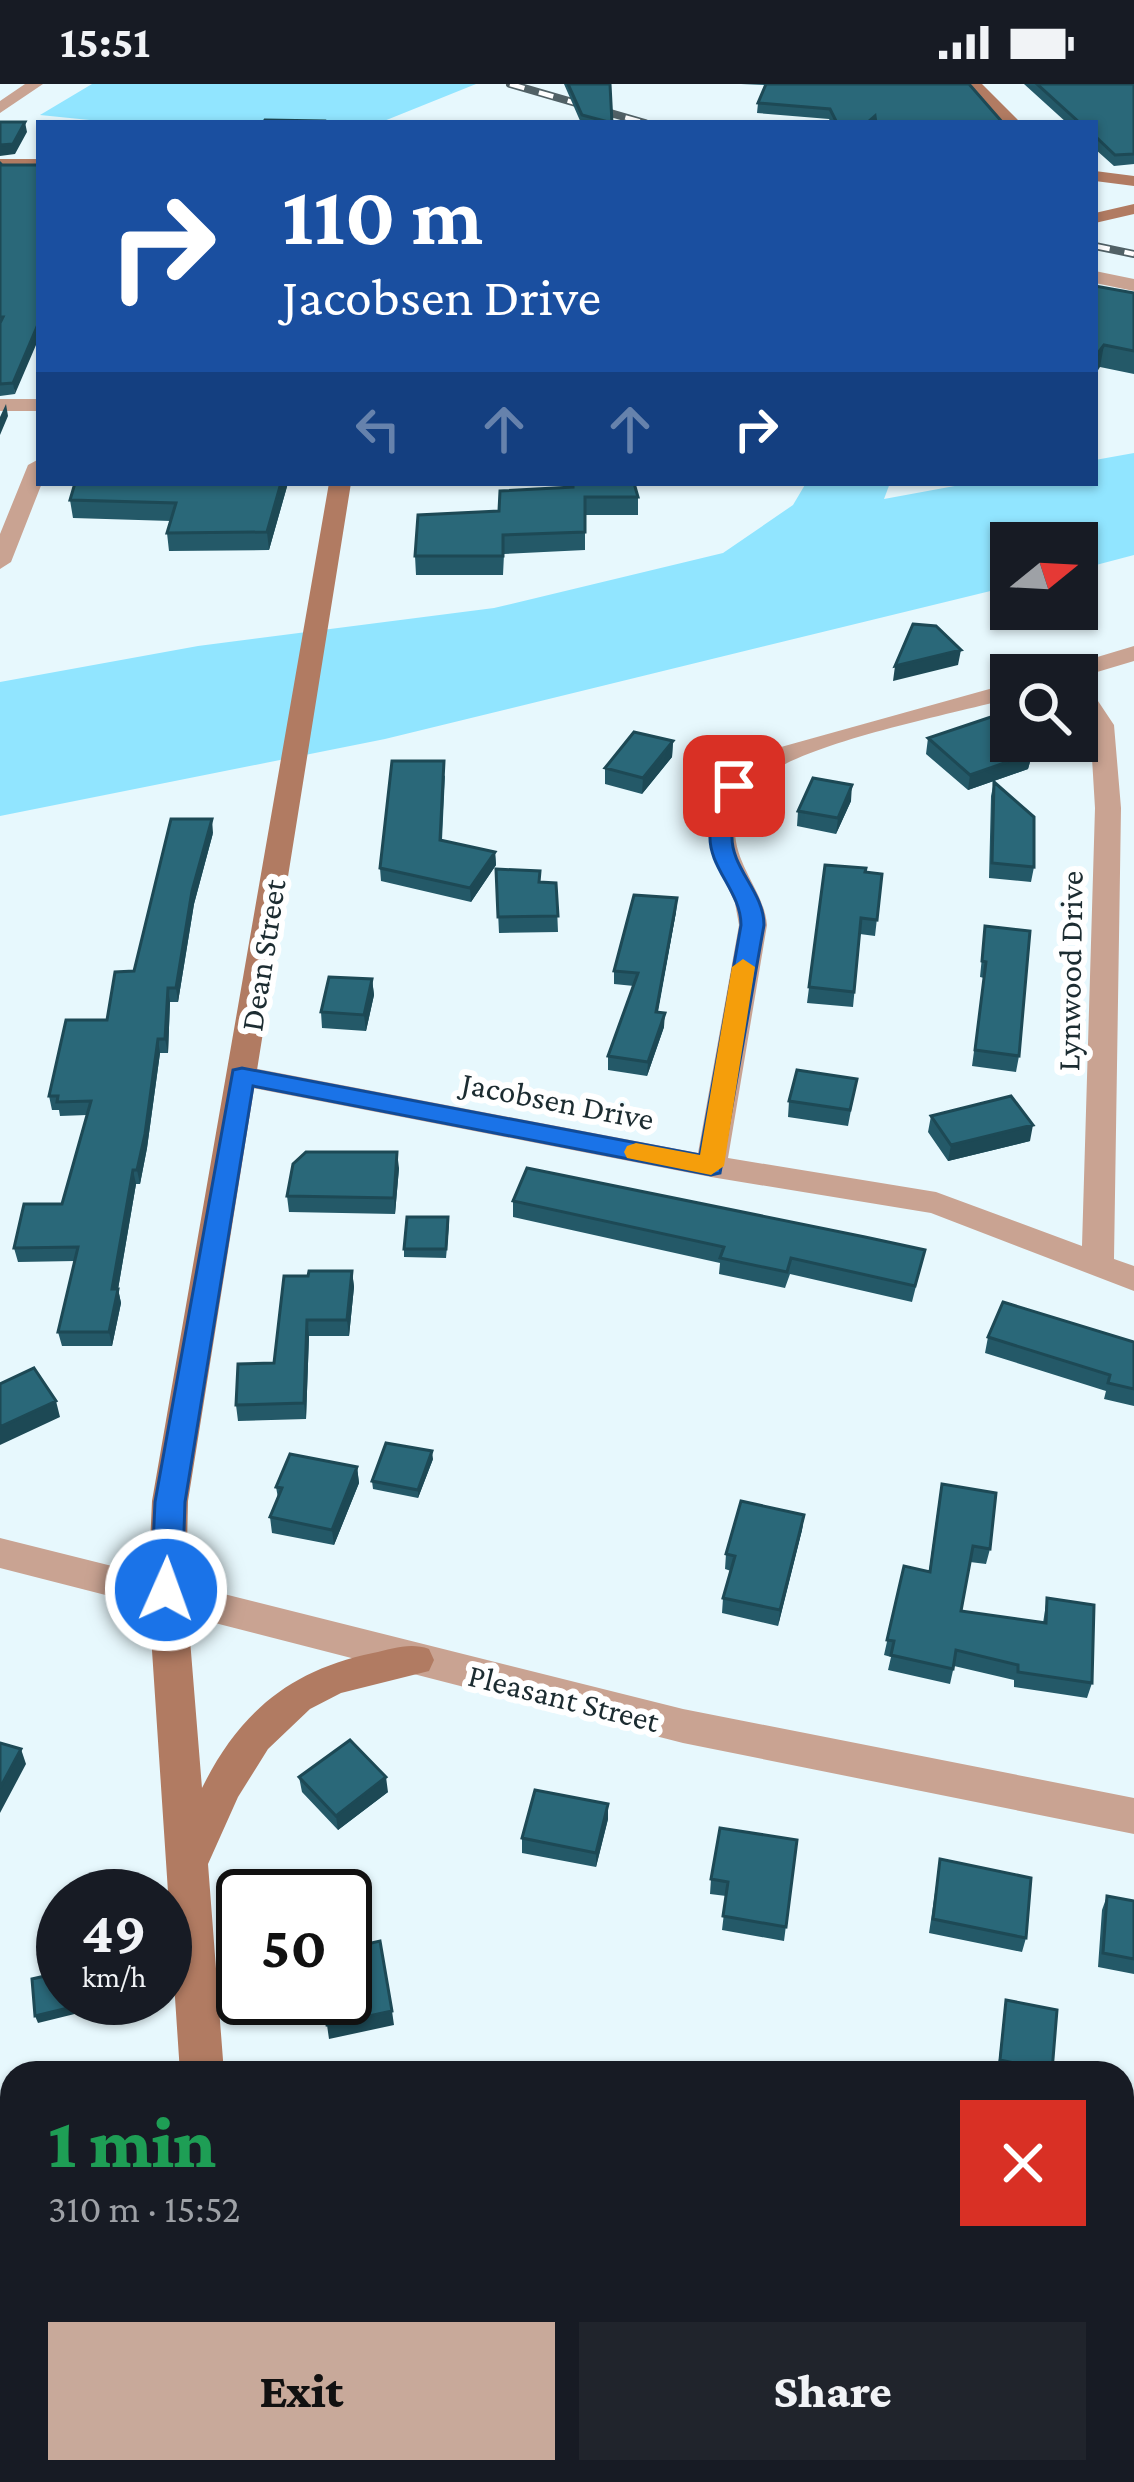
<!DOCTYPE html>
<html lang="en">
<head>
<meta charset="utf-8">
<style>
  body { margin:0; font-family:"Crimson Pro",serif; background:#20242c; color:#f1f3f6; height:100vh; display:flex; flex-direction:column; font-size:45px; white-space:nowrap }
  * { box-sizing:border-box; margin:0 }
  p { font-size:39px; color:#9ea1a6 }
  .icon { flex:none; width:66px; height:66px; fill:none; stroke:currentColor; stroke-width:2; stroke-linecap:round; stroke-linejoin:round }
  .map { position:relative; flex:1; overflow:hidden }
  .drawer { position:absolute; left:0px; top:1977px; width:1134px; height:423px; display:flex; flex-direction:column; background:#171b24; border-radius:36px 36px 0 0; box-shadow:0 3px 9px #0004 }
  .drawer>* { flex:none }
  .hud { position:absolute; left:36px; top:36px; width:1062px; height:366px; border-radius:0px; box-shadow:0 3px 9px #0004; background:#1a4fa0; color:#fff; overflow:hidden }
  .needle { width:78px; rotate:72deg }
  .tools { position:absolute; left:990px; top:438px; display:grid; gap:24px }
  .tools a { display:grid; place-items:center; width:108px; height:108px; border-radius:0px; background:#171b24; box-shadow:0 3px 9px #0004; font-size:60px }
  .speed { position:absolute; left:36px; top:1785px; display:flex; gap:24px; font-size:60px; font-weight:700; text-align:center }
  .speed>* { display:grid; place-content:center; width:156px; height:156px; border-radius:50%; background:#171b24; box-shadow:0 3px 9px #0004; line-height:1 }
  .speed small { font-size:30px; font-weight:400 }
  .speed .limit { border:6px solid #111; border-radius:18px; background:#fff; color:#111 }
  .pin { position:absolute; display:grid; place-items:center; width:102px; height:102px; color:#fff; margin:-51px; border-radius:24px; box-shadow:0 6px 18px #0006 }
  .me { position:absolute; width:132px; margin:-66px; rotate:2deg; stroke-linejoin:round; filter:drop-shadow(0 0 9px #0008) }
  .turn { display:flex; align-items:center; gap:42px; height:252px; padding:0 48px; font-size:54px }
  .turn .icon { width:156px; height:156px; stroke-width:2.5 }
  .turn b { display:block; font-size:84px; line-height:102px }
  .lanes { display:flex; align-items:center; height:114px; padding:0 48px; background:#0003; justify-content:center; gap:60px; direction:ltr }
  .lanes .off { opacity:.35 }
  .round { display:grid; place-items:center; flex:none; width:126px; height:126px; border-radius:0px; background:#20242c }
  .overview { display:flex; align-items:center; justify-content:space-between; height:204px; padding:0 48px }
  h1 { font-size:72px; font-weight:800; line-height:90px; color:#1e9e55 }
  .primary-button { display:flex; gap:24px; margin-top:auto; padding:24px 48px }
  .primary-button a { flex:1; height:138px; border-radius:0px; background:#c8a99a; color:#111; font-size:48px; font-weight:800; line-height:138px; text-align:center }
  .primary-button a+a { background:#20242c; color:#f1f3f6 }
  .status { display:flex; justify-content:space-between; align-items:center; height:84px; padding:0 60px; background:#171b24; direction:ltr }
  .status svg { height:33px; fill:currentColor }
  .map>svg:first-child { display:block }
</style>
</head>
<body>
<div class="status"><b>15:51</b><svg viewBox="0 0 49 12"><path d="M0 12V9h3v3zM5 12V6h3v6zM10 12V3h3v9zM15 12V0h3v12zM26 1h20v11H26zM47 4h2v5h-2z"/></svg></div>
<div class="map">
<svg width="1134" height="2398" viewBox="0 0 1134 2398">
  <rect width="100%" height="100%" fill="#e7f8fd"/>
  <!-- green -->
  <path fill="#91e5ff" d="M92 0H476L379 39H119L40 31Z
    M1134 369V471L1077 486V459H1011V502L385 655 0 732V598L198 562 494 524 723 469 793 421 806 399H890L884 415 971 399H1095V376Z"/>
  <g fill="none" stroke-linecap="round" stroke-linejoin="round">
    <!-- minor -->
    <path fill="#c9a392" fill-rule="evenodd" d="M25 0H43L0 29V17Z
      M0 315H39V327H0Z
      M39 375 42 399 11 478 0 485V450L28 381Z
      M1134 562V577L1077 594 1051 591 1054 586Z
      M1077 597 1086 599 1114 641 1121 724 1114 1175 1134 1182V1207L931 1129 711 1093 242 1002 227 992 242 982 698 1069 739 841 735 819 711 767 708 747 717 714 731 694 781 663 1011 599V614C949 631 812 657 765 692 747 705 735 723 735 746 735 782 764 807 767 841L728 1074 936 1108 1082 1162 1095 724 1090 641 1077 622Z
      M1134 2143V2196L1122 2201V2148Z
      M781 2388H843L839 2398H777Z"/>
    <!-- tertiary -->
    <path fill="#c9a392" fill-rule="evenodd" d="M1095 187 1134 195V207L1095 199Z
      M0 1454 683 1625 1134 1714V1750L683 1659 0 1484Z"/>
    <!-- secondary -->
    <path fill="#b17b62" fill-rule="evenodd" d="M965 0H982L1021 39H1004Z
      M0 75H39V85H0Z
      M1095 87 1134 92V102L1095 97Z
      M1134 120V130L1095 139V129Z
      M329 399H351L188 1417 186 1506 202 1704C239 1629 290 1586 373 1569 392 1565 410 1558 429 1565L434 1576 429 1587 341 1609 310 1625 268 1665 238 1713 208 1780 224 1989H180L148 1506 152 1417Z
      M216 2388H266L267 2398H217Z"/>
    <defs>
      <path id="rail" d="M510 0 645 39
        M1095 162 1134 170"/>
    </defs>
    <!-- rail casing -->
    <use href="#rail" stroke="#516166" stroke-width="8"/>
    <!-- rail -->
    <use href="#rail" stroke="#fff" stroke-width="4.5" stroke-dasharray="15" stroke-linecap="butt"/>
  </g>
  <!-- wall -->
  <path fill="#245968" d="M564 0H609L612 39H581Z
    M741 0H969L1003 39H831L829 35 757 29 758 19 765 1Z
    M1024 0H1134V80L1114 82 1095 65V39H1067Z
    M0 79 15 310 0 312Z
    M1095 202 1134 209V290L1100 283Z
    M74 399H288L269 466 169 467 167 449 171 437 73 434 70 416Z
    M573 403 638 413V431H585V466L504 470 503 491H416L415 472 499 427Z
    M928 654 1035 660 1028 685 968 706 926 670Z
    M673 657 672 673 642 710 605 700V684Z
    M445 691 442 756 495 768 496 781 471 818 381 797 380 784Z
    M994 698 1034 783 1031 798 989 794 991 712Z
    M851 717 836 750 797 742 798 727Z
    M213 749 194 820 178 918H170L168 969H160L147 1064 140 1100H136L118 1205 121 1219 112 1262H62L58 1248 75 1177 18 1178 14 1164 62 1120 87 1031 60 1032 59 1026H52L49 1012 107 936Z
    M825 781 882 790 875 852 860 850 853 923 807 919Z
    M496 785 541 798 556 799 558 848 499 849Z
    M677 814 676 828 658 928 664 943 647 992 608 986V972L634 902 614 900V887Z
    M985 842 1019 972 1016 988 972 982 984 894 980 893Z
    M372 895 374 911 366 947 322 944 321 928Z
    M857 995 848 1042 788 1033 789 1017Z
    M931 1032 1030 1057 948 1077 928 1048Z
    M399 1084 395 1130 289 1128 287 1112Z
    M513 1117 925 1166 912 1218 790 1190 785 1204 719 1190 720 1179 513 1133Z
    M449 1141 446 1174 404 1173V1165Z
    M352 1187 354 1203 349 1252H309L306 1335 238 1337 236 1321 274 1279 308 1192Z
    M988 1253 1134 1258V1322L1104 1315 1106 1307 985 1269Z
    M433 1375 418 1414 373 1405 372 1397Z
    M357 1383 359 1399 334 1461 272 1449 270 1433 278 1414 276 1403Z
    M939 1416 990 1465 986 1480 970 1478 961 1527 1043 1539 1047 1514 1092 1599 1087 1614 1014 1603V1596L954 1582 950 1600 888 1586 891 1573 884 1571 904 1482 929 1488Z
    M804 1431 802 1446 778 1542 722 1529 723 1514 731 1487 725 1485 726 1470Z
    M299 1693 388 1708 338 1746 302 1708Z
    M608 1735 596 1783 522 1769V1754Z
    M797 1756 784 1857 722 1846 726 1812 710 1810 711 1795Z
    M940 1775 1026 1854 1022 1868 929 1849Z
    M1107 1812 1134 1817V1890L1098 1883 1102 1826Z
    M1006 1916 1057 1926 1052 1989H1025L998 1983Z"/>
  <!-- shaded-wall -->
  <path fill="#1d4955" d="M25 38 27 48 15 70 0 72V61Z
    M39 238V254L15 310 13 299Z
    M1104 261 1100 283 1095 291V273Z
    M6 320 8 332 0 351V333Z
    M281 399H288L269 466 267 448Z
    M961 566 958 581 893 597 895 582Z
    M673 657 672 673 642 710 643 694Z
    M1035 660 1028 685 968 706 970 691 1022 664Z
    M852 701 851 717 836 750 838 734Z
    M212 735 213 749 194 820 178 918 176 904 192 807Z
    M495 768 496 781 471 818 470 804Z
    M677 814 676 828 655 941 656 928Z
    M372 895 374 911 366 947 364 931Z
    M168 904 170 918 168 969 165 955Z
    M665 929 664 943 647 992 648 978Z
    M158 955 160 969 147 1064 140 1100 137 1086Z
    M1033 1041 1030 1057 948 1077 951 1061Z
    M397 1068 399 1084 395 1130 394 1114Z
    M133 1086 136 1100 116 1217 118 1205 121 1219 112 1262 109 1248 112 1205Z
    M352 1187 354 1203 349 1252 347 1236Z
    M307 1236 309 1252 306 1335 304 1319Z
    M56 1317 60 1333 0 1361V1343Z
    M432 1367 433 1375 418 1414V1406Z
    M357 1383 359 1399 334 1461 332 1446Z
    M804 1431 802 1446 778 1542 780 1526Z
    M21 1665 26 1680 0 1729V1704Z
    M386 1693 388 1708 338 1746 336 1732Z
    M608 1720V1735L596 1783V1769Z
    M92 1914H94L95 1925 38 1939 35 1932Z
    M392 1927 394 1941 329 1955 327 1941Z"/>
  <!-- building -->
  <path fill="#2a6879" stroke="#1d4955" stroke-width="3" d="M568 0H610L612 39 582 31Z
    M766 0H969L1003 39H876L875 32 867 39H837L830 25 758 19Z
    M1037 0H1134V70L1115 71 1095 52V39H1080Z
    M265 36 324 37 323 39H263Z
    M0 38H25L13 60 0 61Z
    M0 79 2 81H39V238L13 299 0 300V239L3 233H0Z
    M1095 202 1134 209V267L1104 261 1095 273Z
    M75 399H281L267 448 167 449 176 419 70 416Z
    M573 399H634L638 413H585V448L503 451V472H415L418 431 499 427 500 407 573 403Z
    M913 540 936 542 961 566 895 582Z
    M997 631 1011 642V657H1031L1035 660 1022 664 1030 670 970 691 928 654Z
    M634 648 673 657 643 694 605 684Z
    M392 677H444L440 756 495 768 470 804 380 784Z
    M813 694 852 701 838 734 798 727Z
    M994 698 1034 733V783L992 779Z
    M171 735H212L192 807 176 904H168L165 955H158L145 1050 137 1086H133L112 1205H118L109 1248H58L78 1163 14 1164 24 1120H62L91 1017 57 1018 58 1012H49L66 936H107L115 888 134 887Z
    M825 781 866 784 865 788 882 790 877 836 861 834 854 908 809 903Z
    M496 785 540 787 539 798 556 799 558 832 498 833Z
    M634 811 677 814 656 928 665 929 648 978 608 972 638 889 614 887Z
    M985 842 1030 847 1019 972 975 966 986 878 982 877Z
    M329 893 372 895 364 931 321 928Z
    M797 986 857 995 850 1026 789 1017Z
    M1011 1012 1033 1041 951 1061 931 1032Z
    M306 1068H397L394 1114 287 1112 293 1080Z
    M527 1084 865 1153 925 1166 915 1202 791 1174 787 1188 720 1174 724 1163 513 1117Z
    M407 1133H448L446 1165H404Z
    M309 1187H352L347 1236H307L304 1319 236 1321 238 1280 274 1279 284 1192H308Z
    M1003 1218 1134 1258V1305L1108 1299 1110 1291 988 1253Z
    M34 1284 56 1317 0 1343V1300Z
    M386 1359 432 1367 418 1406 372 1397Z
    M290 1370 357 1383 332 1446 270 1433 282 1404 276 1403Z
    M942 1400 996 1409 990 1465 973 1462 961 1527 1046 1539 1047 1514 1094 1521 1092 1599 1018 1588V1581L956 1566 953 1585 891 1571 894 1557 887 1556 904 1482 930 1488Z
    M741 1417 804 1431 780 1526 723 1514 735 1472 726 1470Z
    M350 1656 386 1693 336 1732 299 1693Z
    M0 1659 21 1665 0 1704Z
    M535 1706 608 1720 596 1769 522 1754Z
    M720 1744 797 1756 786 1843 723 1832 728 1798 711 1795Z
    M940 1775 1031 1794 1026 1854 933 1835Z
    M1107 1812 1134 1817V1875L1103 1869Z
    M380 1857 392 1927 327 1941 322 1914H345V1865Z
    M63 1888V1914H92L93 1918 35 1932 32 1895Z
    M1006 1916 1057 1926 1052 1987 1000 1976Z"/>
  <!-- route -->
  <path fill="#1a73e8" stroke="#114b97" stroke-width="3" d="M734 696 745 702C741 717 733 735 732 750 730 784 764 807 764 841L720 1089 711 1091 253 1002 185 1418 182 1506 177 1515 166 1519 156 1515 151 1506 155 1418 233 986 242 984 700 1071 741 841C741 807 708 784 710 750 711 734 719 717 723 702Z"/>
  <!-- slow -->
  <path fill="#f59e0b" d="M743 875 755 883 724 1082 711 1091 627 1074 624 1068 627 1062 636 1059 700 1071 732 883Z"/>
  <g text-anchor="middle" stroke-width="12" stroke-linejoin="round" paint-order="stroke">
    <!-- street labels -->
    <g font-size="33" fill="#1c2c31" stroke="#fff">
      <text transform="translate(262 871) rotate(-81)" y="12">Dean Street</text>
      <text transform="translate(1069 887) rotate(-89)" y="12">Lynwood Drive</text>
      <text transform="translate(558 1016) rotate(11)" y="12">Jacobsen Drive</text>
      <text transform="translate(564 1613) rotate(14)" y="12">Pleasant Street</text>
    </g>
  </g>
</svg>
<div class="tools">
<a><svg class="needle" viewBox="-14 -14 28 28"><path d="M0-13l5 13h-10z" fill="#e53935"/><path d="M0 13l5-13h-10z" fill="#9ea1a6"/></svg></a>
<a><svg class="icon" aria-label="search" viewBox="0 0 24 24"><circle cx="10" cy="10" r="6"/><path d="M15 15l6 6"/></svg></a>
</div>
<div class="speed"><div>49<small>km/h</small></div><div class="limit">50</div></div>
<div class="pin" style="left:734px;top:702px;background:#d93025"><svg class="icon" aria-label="arrive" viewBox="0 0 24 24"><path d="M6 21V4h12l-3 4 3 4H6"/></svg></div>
<svg class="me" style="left:166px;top:1506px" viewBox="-20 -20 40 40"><circle r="17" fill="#1a73e8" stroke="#fff" stroke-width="3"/><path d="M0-11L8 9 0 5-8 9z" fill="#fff"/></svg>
<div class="hud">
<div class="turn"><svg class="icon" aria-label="right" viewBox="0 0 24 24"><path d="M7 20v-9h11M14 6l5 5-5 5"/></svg><div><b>110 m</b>Jacobsen Drive</div></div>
<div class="lanes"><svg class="icon off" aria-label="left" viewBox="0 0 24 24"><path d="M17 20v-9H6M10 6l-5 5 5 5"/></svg><svg class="icon off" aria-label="ahead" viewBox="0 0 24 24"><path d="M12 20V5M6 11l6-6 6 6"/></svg><svg class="icon off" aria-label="ahead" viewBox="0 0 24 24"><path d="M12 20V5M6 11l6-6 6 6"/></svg><svg class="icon" aria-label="right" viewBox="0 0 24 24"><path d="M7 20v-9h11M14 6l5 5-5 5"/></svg></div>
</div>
<section class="drawer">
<div class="overview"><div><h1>1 min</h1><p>310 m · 15:52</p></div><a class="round" style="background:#d93025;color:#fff"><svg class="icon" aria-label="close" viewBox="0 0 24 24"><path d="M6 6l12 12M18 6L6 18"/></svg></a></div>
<div class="primary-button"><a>Exit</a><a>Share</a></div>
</section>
</div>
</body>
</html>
